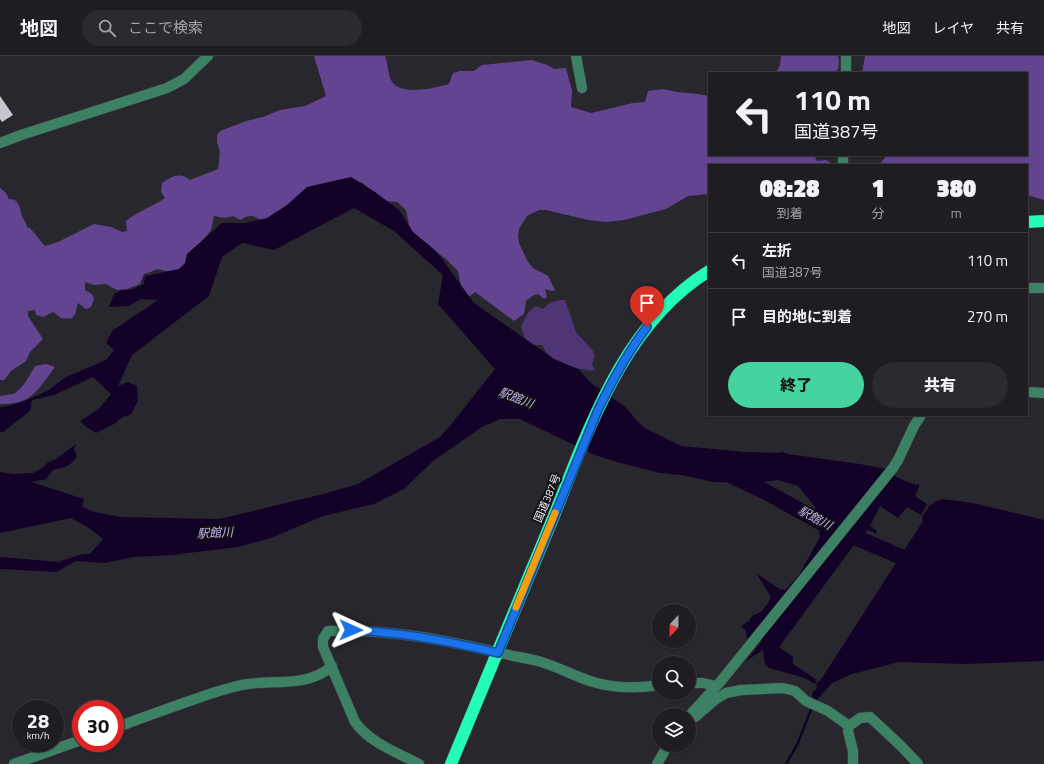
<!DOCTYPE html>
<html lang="ja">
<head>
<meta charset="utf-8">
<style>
  body { margin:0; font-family:"Titillium Web","Noto Sans JP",sans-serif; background:#2c2a2f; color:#f1f3f6; height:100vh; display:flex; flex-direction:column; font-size:15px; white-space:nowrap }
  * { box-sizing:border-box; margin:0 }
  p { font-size:13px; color:#a1a2a5 }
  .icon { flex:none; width:22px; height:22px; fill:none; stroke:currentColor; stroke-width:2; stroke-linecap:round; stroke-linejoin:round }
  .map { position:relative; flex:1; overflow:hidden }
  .details { position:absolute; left:708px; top:108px; width:320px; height:252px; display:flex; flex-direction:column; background:#1f1d22; border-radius:0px; box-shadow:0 1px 3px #0004,0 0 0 1px #3c3b40 }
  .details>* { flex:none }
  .guide { position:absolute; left:708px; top:16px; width:320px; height:84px; border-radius:0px; box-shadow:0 1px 3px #0004,0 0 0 1px #3c3b40; background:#1f1d22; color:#f1f3f6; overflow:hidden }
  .needle { width:26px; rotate:202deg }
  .tools { position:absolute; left:652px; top:548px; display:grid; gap:8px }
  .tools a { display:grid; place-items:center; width:44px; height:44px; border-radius:50%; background:#1f1d22; box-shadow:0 1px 3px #0004,0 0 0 1px #3c3b40; font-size:20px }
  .speed { position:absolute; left:12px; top:644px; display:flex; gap:8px; font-size:20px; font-weight:700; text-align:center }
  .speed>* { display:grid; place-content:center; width:52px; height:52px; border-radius:50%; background:#1f1d22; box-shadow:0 1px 3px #0004,0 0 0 1px #3c3b40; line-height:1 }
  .speed small { font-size:10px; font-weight:400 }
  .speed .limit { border:6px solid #d22; background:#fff; color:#111 }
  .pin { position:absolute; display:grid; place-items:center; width:34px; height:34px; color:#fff; margin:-41px -17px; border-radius:50% 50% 50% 0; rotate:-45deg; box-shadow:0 0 4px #0007 }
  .pin .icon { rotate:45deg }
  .me { position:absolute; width:44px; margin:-22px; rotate:91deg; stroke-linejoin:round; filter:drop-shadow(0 0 3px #0008) }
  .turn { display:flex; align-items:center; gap:14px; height:84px; padding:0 20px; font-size:18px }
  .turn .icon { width:52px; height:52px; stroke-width:2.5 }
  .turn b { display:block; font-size:28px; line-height:34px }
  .eta { display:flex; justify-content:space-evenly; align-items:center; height:68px; text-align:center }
  .eta b { font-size:24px; font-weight:800; line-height:28px }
  .cta { display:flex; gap:8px; margin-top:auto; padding:8px 20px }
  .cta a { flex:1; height:46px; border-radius:24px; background:#45d49f; color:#111; font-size:16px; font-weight:800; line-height:46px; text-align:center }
  .cta a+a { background:#2c2a2f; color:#f1f3f6 }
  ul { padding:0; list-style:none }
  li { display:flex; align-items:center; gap:12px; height:56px; padding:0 20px; border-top:1px solid #3c3b40 }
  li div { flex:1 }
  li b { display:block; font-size:15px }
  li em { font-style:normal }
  header { display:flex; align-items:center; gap:24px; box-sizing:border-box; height:56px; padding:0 20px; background:#1f1d22; border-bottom:1px solid #3c3b40 }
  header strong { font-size:19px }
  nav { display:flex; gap:22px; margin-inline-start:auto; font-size:14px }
  .search { width:280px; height:36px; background:#2c2a2f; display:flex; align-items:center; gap:10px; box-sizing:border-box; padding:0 14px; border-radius:22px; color:#a1a2a5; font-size:15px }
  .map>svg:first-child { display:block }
</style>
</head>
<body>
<header>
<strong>地図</strong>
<div class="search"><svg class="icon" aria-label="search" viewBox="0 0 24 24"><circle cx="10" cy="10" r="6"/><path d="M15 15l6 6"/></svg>ここで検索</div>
<nav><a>地図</a><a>レイヤ</a><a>共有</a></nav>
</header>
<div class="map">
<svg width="1044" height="708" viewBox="0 0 1044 708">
  <rect width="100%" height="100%" fill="#29272e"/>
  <!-- green -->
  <path fill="#4f3476" d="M559 244H565L576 276 593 295 595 301 592 308 595 315C576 313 550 308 542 289H532L525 282 521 271C525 262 527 255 536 250L543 253 550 247Z"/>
  <!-- forest -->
  <path fill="#624491" d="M314 0H385C388 7 388 18 391 24 399 41 435 32 449 28L453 17 460 15H474L482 9 532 4C541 8 546 7 554 13L566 12 572 35 571 51 591 57 633 47 645 46 648 35 663 33 677 36 698 38 709 40V99H814L817 105 826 104 834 109H709V138L688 140 666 153 624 164 606 166 588 164 546 154H539L527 160 519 173 518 179 519 187 528 206 533 212 548 220 555 234 552 235 545 233 547 241 544 243 538 238 532 240 526 245 524 258 514 265 475 236 467 242 461 230 458 215 445 202 434 195 427 187 416 181 410 174 406 154 397 146 386 145 361 126H343L264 166C256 160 249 157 241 164L233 160 225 162 214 160 211 174 199 189 192 203 174 217 157 213 151 216 144 218 140 228 127 233 117 234 106 228 94 229 85 226V234L92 238 94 243 91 251 86 253 78 247 75 258 71 263 61 262 53 256 43 261 36 259 35 254 28 255V260L43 283 30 296 26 305 11 315 6 322 4 324H0V132L6 137 9 143C21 143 19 154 23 162 25 166 26 166 27 171L30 172 45 190 58 186 94 168 111 171 122 176 127 175 126 165C138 155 152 151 165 142L161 136 162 127C172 120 180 116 190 124L218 113 220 96 217 86V79L220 75 246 65 263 61 280 54 305 50 326 40Z
    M781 0H838L839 5 838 14 828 17H776L780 9Z
    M865 0H1044V144L1027 139V109H888L880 108 887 99H1027V17H862Z
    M46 308 55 311C38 334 31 349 0 348V340C4 339 9 339 13 338 21 335 31 318 35 310Z"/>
  <!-- water -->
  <path fill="#130227" d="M351 121 375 136 399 154 413 176 437 196 474 247 554 303 578 313 591 327 624 350 643 371 681 390 746 396 778 397 783 396 788 398 860 408 891 414 896 421 916 429 919 428V431L915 440 927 448 921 459 907 451 898 462 880 450 870 470 877 475 876 478 868 474 864 478H862L779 591 793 601V608L817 624 815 628 805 622 769 612 765 608 763 594 746 605 762 585 752 583 751 586 747 584 746 575 741 570 749 565 752 560 761 556 768 547 771 541 757 518 780 533 785 534 799 519 820 481 815 451 798 430 778 424 754 427 713 426 682 419 660 417 617 406 595 399 520 363H500L482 371 433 405 404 433 374 448 323 460 271 482 238 491 172 499 134 501 105 507 76 505 57 516 0 513V501L60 506V509L61 505 83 498H90L103 483 89 472 71 462 0 477V416L13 418 33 417 44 411 47 407 56 403 76 388 74 393 77 401C68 412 65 411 53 414L46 423 31 426 84 443 82 451 95 456 120 461 220 463 323 438 358 428 440 381 449 371 495 313 438 248 443 219 394 175 354 152 274 194 242 187 222 201 209 240 132 299 118 330 128 326 137 330 138 345 131 358 123 361 114 368 96 377 85 370 80 365 99 353 111 338 93 321 54 339 32 344 30 355 3 376H0V351L9 350 27 344 49 334 64 322 106 304 114 294 106 287 112 275 158 244 141 243 129 250 109 251 114 238 122 234H131L144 228 145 220 179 213 185 207 187 198 222 167H246L267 162 287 149 307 131Z
    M942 443 973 447 1044 464V605L964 608 899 606 852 618 832 627 816 645 812 643 813 634 815 635 817 630 816 629 818 625H820L923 465 922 461 930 449H932L934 446Z"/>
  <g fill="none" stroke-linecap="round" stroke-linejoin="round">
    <!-- stream -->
    <path stroke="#130227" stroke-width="2.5" d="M786 708 797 689 812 651"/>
    <!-- river -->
    <path stroke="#130227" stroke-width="16" d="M728 418 766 436 824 468 920 509"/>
  </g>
  <!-- building -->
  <path fill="#c8c5ce" d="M0 40 13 59 2 66 0 63Z"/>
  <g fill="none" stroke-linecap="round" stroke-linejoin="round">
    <defs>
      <path id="minor" d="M576 0 582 32
        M846 0V17
        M0 87 21 79 167 32 184 23 208 0
        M843 99V109
        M1027 232H1044
        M1027 336 1044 337
        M689 627H703L716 630
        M689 660 721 625 893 412 898 404 914 370 921 359
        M695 661 716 643 726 637 741 634 783 632 795 635 806 645 828 655 849 670
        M115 672C144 661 172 651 201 641 216 636 232 630 248 628 276 624 309 631 332 610
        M14 708 81 684
        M419 708C398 697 370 687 355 666L323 591V583L328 575C389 573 440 583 500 597 512 600 526 602 538 605 556 610 572 619 590 625 611 632 637 633 659 629
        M657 708 668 689
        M853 708V695L848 675 849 670 860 662 870 661 901 690 918 708"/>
      <path id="highway" d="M1027 166 1044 165
        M451 708C483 632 514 555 546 479 585 386 618 271 709 215"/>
    </defs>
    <!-- minor casing -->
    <use href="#minor" stroke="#45434a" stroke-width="11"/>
    <!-- highway casing -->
    <use href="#highway" stroke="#45434a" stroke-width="13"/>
    <!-- minor -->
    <use href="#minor" stroke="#3d8164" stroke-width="10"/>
    <!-- highway -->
    <use href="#highway" stroke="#23fdb8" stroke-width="12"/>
  </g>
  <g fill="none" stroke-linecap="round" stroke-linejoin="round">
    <defs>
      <path id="route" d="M351 574C401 576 449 585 498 597L598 354C612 325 627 297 647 271"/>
    </defs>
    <!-- route casing -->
    <use href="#route" stroke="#114b97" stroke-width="10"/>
    <!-- route -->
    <use href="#route" stroke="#1a73e8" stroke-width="7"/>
    <!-- slow -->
    <path stroke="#f59e0b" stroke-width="7" d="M516 551 555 457"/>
  </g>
  <g text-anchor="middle" stroke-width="4" stroke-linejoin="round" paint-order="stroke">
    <!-- street labels -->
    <g font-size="11" fill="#f0eef3" stroke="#111013">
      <text transform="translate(547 442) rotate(-67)" y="4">国道387号</text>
    </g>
    <!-- water labels -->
    <g font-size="12" font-style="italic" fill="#c6b1f1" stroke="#111013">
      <text transform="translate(516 342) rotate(21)" y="4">駅館川</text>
      <text transform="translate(815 462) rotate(28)" y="4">駅館川</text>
      <text transform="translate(215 477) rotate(-3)" y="4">駅館川</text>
    </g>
  </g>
</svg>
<div class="tools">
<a><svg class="needle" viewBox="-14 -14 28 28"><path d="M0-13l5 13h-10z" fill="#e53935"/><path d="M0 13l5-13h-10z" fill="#a1a2a5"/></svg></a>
<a><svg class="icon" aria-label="search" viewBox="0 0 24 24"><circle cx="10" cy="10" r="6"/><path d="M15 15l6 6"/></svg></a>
<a><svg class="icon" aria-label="layers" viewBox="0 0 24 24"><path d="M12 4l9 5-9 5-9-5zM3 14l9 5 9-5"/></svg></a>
</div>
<div class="speed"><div>28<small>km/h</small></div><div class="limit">30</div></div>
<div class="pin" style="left:647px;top:271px;background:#d93025"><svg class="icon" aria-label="arrive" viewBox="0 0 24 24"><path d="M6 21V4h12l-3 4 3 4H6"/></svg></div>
<svg class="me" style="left:351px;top:574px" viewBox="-20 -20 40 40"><path d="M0-17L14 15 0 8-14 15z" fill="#1a73e8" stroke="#fff" stroke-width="4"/></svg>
<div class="guide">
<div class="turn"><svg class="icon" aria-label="left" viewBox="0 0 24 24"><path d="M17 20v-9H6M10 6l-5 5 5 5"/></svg><div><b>110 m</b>国道387号</div></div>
</div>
<section class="details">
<div class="eta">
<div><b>08:28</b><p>到着</p></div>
<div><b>1</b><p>分</p></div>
<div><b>380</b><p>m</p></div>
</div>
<ul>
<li><svg class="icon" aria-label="left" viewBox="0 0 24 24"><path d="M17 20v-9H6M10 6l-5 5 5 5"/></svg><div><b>左折</b><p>国道387号</p></div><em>110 m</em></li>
<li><svg class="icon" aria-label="arrive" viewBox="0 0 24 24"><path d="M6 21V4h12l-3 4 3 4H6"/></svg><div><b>目的地に到着</b></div><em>270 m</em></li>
</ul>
<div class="cta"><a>終了</a><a>共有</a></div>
</section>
</div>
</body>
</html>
